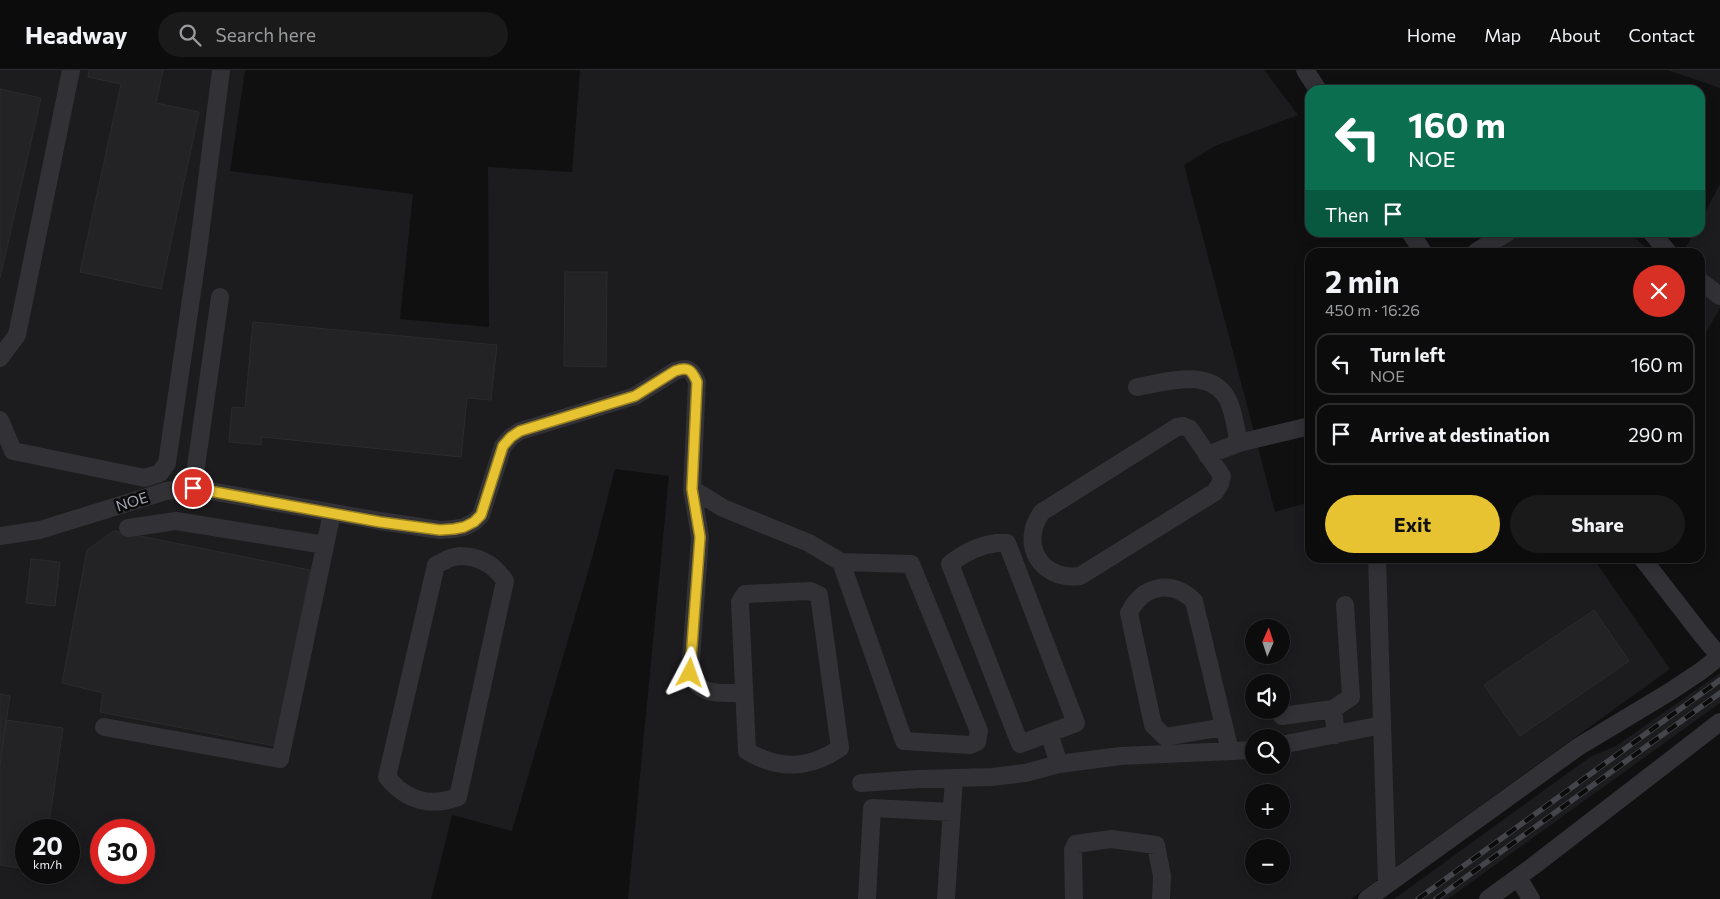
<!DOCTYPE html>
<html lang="en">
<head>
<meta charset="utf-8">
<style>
  body { margin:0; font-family:Commissioner,sans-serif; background:#1a1a1b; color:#f1f3f6; height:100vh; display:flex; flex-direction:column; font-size:19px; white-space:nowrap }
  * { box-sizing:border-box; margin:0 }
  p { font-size:16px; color:#9a9b9d }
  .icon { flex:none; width:28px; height:28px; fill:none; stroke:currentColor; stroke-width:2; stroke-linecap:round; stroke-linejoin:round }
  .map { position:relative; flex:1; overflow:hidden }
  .side { position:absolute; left:1305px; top:178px; width:400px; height:315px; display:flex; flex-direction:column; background:#0c0c0d; border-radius:15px; box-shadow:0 2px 12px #0003,0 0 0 1px #2c2c2e }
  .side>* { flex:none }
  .banner { position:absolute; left:1305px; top:15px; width:400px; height:152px; border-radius:15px; box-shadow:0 2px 12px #0003,0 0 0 1px #2c2c2e; background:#0b6e4f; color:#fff; overflow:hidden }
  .needle { width:32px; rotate:3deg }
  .tools { position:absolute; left:1245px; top:549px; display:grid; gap:10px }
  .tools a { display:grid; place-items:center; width:45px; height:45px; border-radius:50%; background:#0c0c0d; box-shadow:0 2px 12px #0003,0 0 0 1px #2c2c2e; font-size:25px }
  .speed { position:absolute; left:15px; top:749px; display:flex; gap:10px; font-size:25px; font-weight:700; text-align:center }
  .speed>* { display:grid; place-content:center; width:65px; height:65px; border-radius:50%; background:#0c0c0d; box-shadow:0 2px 12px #0003,0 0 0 1px #2c2c2e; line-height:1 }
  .speed small { font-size:12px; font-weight:400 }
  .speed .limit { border:8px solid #d22; background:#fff; color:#111 }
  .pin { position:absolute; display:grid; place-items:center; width:42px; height:42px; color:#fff; margin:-21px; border:2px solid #fff; border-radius:50%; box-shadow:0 1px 5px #0007 }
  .me { position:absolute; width:55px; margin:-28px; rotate:4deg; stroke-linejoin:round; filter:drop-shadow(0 0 4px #0008) }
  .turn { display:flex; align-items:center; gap:18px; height:105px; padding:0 20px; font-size:22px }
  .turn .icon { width:65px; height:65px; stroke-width:2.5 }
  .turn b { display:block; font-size:35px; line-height:42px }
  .then { display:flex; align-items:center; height:48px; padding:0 20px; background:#0003; gap:10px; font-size:19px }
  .round { display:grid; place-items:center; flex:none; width:52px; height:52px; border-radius:26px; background:#1a1a1b }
  .headline { display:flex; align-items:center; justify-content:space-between; height:85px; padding:0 20px }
  h1 { font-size:30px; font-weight:700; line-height:38px }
  .button { display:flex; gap:10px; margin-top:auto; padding:10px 20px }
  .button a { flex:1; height:58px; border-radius:30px; background:#e7c332; color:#111; font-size:20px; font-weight:700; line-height:58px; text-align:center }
  .button a+a { background:#1a1a1b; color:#f1f3f6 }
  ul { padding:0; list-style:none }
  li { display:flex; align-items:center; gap:15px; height:62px; margin:0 10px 8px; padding:0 10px; border:2px solid #2c2c2e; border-radius:15px }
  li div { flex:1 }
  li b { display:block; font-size:19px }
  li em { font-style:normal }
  header { display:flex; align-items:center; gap:30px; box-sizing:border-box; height:70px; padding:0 25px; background:#0c0c0d; border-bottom:1px solid #2c2c2e }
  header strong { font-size:24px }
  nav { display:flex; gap:28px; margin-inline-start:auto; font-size:18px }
  .search { width:350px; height:45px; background:#1a1a1b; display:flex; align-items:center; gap:12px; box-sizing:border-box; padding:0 18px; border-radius:28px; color:#9a9b9d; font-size:19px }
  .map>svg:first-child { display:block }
</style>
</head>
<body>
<header>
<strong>Headway</strong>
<div class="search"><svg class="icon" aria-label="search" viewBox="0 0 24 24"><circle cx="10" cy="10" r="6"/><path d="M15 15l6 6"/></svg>Search here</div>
<nav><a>Home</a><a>Map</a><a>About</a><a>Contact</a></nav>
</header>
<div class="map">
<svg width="1720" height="829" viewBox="0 0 1720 829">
  <rect width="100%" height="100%" fill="#101011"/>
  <!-- built -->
  <path fill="#1c1c1e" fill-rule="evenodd" d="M0 0H245L230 101 413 124 400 249 489 257 488 97 572 102 580 0H1264L1298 45 1215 76 1184 95 1275 442 1310 432V488H1593L1670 599 1351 829H628L669 406 615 399 592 488 512 761 452 745 431 829H0ZM1254 558H1281V585H1254ZM1254 612H1281V640H1254ZM1254 668H1281V695H1254ZM1254 722H1281V750H1254ZM26 760H69V802H26ZM101 760H144V802H101ZM1254 778H1281V805H1254Z
    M1667 0H1720V18Z
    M1720 114V238L1700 273V182H1683L1694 163 1700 162V152Z
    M1519 162 1629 163 1651 182H1487Z
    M1720 603V633L1448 829H1394L1590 687 1616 676Z"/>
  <!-- building -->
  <path fill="#232325" stroke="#2b2a2d" d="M89 0H163L156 33 199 42 161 219 80 202 121 14 88 7Z
    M0 19 41 28 0 208Z
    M565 202H607L606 297 564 296Z
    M253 252 497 275 491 330 467 328 461 387 262 367 261 375 229 372 232 337 245 338Z
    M114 461 310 500 275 676 100 642 103 623 62 613 87 480Z
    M31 489 60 492 55 536 26 533Z
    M1594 540 1629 591 1520 666 1484 615Z
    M0 624 10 626 0 695Z
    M6 650 63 658 48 760H26V799L0 795V695Z"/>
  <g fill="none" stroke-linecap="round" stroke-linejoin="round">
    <!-- minor -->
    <path stroke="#313136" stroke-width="18" d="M1305 0 1318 20
      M1410 162 1423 182
      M1651 162 1668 182
      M1476 182 1508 162
      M1700 211 1720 226
      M0 288 17 265 71 0
      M1137 317C1166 312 1213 296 1229 332 1234 344 1236 360 1239 373
      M0 350 13 381 145 408 160 403 167 393 198 181 221 0
      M1183 356 1190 359 1222 406 1220 414 1215 422 1080 506C1040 511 1019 473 1042 442L1177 357Z
      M1207 385 1239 373 1310 356
      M193 418 220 227
      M692 419 723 438 809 473 841 492 904 671 970 675 977 672 979 661 911 494 841 492
      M128 458 176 451 325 475
      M0 466 40 460 166 421 193 418 380 451 440 460 454 459 464 457 474 452 481 445 503 376 511 367 520 361 635 326 675 301C688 296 692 300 697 312L692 419 700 467 690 603C701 628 720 622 744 623
      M997 473H1007L1076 653 1020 674 950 494C965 482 979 475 997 473Z
      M459 486C479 486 494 494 505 511L458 727C431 737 406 731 387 707L436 495 450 488Z
      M1377 488 1387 814
      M1642 488 1701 564
      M810 521 819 525 840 678C810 699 778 700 747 681L740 532 745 524Z
      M1333 639 1351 627 1345 535
      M1282 646 1333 639 1336 665
      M104 657 280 689 332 443
      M1224 657 1165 667 1153 655 1129 543C1143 515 1171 509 1194 531L1230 681
      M1049 663 1059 694
      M1281 675 1382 655
      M861 713 919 709 992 707 1025 703 1059 694 1121 686 1254 680
      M1518 807 1531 829
      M867 829 872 738 952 742
      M946 829 954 708
      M1074 829 1073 780 1076 774 1111 769 1156 775 1162 806 1161 829
      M1367 829 1578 677 1671 621 1701 601 1720 586
      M1488 829 1532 797 1720 652"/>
    <defs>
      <path id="rail" d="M1418 829 1720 610
        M1436 829 1720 623"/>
    </defs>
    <!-- rail casing -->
    <use href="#rail" stroke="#44454b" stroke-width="5.5"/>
    <!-- rail -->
    <use href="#rail" stroke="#0b0b0c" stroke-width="4" stroke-dasharray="11" stroke-linecap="butt"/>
    <!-- minor-bridge -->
    <path stroke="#313136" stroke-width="18" d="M1701 564 1720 587"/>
  </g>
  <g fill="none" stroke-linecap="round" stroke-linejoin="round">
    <defs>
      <path id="route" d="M193 418 380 452 440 460 454 459 464 457 474 452 481 445 503 376 511 367 520 361 635 326 675 301C688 296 692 300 697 312L692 419 700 467 690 603"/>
    </defs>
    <!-- route casing -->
    <use href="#route" stroke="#967f20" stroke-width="12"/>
    <!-- route -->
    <use href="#route" stroke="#e7c332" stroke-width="9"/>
  </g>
  <g text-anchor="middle" stroke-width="5" stroke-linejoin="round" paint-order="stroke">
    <!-- street labels -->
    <g font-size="15" fill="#a2a5b1" stroke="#0b0b0c">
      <text transform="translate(132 432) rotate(-18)" y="5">NOE</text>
    </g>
  </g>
</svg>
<div class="tools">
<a><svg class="needle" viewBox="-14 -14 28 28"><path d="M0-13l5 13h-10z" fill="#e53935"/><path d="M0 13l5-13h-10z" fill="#9a9b9d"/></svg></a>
<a><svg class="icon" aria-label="sound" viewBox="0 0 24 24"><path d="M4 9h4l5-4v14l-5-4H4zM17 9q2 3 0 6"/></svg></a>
<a><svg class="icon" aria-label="search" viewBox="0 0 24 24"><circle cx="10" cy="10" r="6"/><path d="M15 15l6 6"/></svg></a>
<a>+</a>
<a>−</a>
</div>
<div class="speed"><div>20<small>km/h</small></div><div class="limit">30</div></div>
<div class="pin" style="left:193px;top:418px;background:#d93025"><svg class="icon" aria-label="arrive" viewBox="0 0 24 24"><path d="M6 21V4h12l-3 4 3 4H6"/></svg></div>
<svg class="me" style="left:690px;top:603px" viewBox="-20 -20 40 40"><path d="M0-17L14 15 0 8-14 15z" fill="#e7c332" stroke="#fff" stroke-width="4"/></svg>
<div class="banner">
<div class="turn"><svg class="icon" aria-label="left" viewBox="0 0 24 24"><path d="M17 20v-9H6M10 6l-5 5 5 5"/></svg><div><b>160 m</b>NOE</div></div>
<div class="then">Then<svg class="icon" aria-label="arrive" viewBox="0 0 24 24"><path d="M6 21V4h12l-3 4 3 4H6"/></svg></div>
</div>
<section class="side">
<div class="headline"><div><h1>2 min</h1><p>450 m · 16:26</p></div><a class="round" style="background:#d93025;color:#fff"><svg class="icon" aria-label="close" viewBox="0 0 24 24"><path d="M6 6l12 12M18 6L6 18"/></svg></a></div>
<ul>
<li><svg class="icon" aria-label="left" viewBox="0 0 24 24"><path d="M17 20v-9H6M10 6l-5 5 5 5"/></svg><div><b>Turn left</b><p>NOE</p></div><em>160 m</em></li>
<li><svg class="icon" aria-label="arrive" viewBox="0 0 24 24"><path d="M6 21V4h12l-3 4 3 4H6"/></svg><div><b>Arrive at destination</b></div><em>290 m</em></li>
</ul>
<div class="button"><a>Exit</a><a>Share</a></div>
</section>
</div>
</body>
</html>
